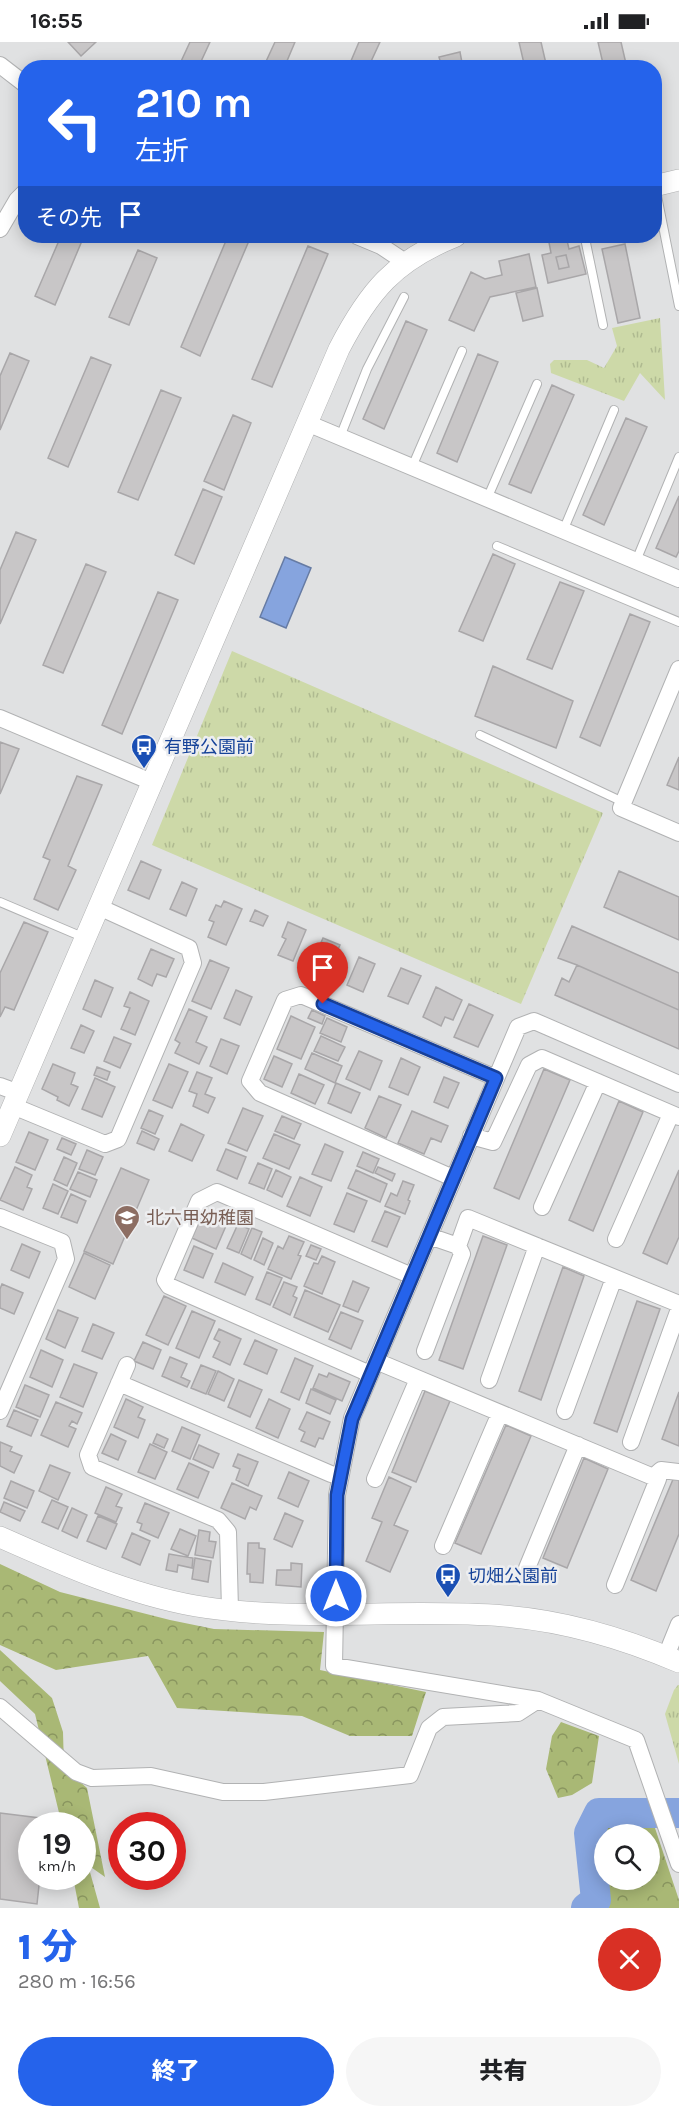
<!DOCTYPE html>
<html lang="ja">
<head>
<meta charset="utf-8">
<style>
  body { margin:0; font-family:Karla,"Noto Sans JP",sans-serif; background:#f6f6f6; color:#202124; height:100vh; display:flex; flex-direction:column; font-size:22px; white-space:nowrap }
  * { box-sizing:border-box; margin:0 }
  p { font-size:20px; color:#757577 }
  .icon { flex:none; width:33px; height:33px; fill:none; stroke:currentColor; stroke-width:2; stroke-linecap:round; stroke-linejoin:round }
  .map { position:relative; height:1866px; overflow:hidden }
  .sheet { display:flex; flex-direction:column; background:#fff; flex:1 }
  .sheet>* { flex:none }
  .hud { position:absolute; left:18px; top:18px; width:644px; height:183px; border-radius:24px; box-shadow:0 3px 15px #0003; background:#2563eb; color:#fff; overflow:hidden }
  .fabs { position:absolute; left:594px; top:1782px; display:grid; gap:12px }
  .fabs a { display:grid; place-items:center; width:66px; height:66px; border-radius:50%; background:#fff; box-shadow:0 3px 15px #0003; font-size:30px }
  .speed { position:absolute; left:18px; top:1770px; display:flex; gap:12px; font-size:30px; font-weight:700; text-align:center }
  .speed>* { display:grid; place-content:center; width:78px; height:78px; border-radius:50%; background:#fff; box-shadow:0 3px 15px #0003; line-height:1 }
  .speed small { font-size:15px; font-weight:400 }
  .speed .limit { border:9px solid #d22; background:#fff; color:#111 }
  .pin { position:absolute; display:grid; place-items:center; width:51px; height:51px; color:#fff; margin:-62px -26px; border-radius:50% 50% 50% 0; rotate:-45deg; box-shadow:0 0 6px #0007 }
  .pin .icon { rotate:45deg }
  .me { position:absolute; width:66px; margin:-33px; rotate:0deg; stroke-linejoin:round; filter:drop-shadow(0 0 4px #0008) }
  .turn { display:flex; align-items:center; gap:21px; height:126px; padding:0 18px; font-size:27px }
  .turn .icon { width:78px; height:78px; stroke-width:2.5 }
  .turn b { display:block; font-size:42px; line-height:51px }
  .then { display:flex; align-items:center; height:57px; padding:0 18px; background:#0003; gap:12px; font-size:22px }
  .round { display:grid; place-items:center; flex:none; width:63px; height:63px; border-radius:32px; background:#f6f6f6 }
  .overview { display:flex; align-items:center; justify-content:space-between; height:102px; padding:0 18px }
  h1 { font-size:36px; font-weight:800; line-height:45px; color:#2563eb }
  .cta { display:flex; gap:12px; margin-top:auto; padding:12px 18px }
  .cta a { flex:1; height:69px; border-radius:36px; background:#2563eb; color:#fff; font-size:24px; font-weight:800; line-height:69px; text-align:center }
  .cta a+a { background:#f6f6f6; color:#202124 }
  .status { display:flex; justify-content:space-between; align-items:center; height:42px; padding:0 30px; background:#fff; direction:ltr }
  .status svg { height:16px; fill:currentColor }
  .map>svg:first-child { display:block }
</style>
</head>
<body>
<div class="status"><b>16:55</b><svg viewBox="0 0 49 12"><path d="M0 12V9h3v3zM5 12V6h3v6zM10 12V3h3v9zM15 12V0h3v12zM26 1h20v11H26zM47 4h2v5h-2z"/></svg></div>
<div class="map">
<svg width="679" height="1866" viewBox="0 0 679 1866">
  <defs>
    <pattern id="forest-crowns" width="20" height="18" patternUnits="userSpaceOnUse" patternTransform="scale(1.5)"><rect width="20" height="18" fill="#a9b875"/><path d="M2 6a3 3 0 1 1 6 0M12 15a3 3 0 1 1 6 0" fill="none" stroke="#89955f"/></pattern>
    <pattern id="park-tufts" width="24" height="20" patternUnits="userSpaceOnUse" patternTransform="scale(1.5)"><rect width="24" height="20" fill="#cdd9a8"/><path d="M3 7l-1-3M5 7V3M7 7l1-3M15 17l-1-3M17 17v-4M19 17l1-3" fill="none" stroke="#afba90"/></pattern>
  </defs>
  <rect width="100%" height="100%" fill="#e0e1e2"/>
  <!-- forest -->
  <path fill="url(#forest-crowns)" fill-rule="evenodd" d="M0 1522 60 1550 170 1578 214 1587 324 1590 320 1628 426 1650 412 1694H350L302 1674 177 1666 148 1614 56 1628 0 1603Z
    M0 1608 52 1656 63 1690 64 1726 87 1746 105 1835 88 1823 100 1866H79L73 1835 82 1834V1784L62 1783 35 1672 0 1639Z
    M561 1680 599 1694 592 1741 572 1753 558 1756 546 1727 552 1694Z
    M623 1777 653 1780 679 1858V1866H598L605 1860 598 1793 601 1780ZM604 1792H650V1838H604Z"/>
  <!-- park -->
  <path fill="url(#park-tufts)" d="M660 276 665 358 640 331 624 359 551 331 550 322 554 318H587L604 326 617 304 612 286Z
    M232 609 603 771 521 962 152 803Z
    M678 1643H679V1722L665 1672 674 1648Z"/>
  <!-- water -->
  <path fill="#86a4de" stroke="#667ba4" stroke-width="1.5" d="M285 515 311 526 286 586 260 575Z
    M608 1765 679 1766V1779L607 1776 601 1778C597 1786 595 1792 596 1800L584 1803C583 1785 588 1768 608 1765Z"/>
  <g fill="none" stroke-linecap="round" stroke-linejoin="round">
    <!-- river -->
    <path stroke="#86a4de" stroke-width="30" d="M586 1866 596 1858 589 1791 599 1771H679"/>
  </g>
  <!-- building -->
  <path fill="#c8c6c7" stroke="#a9a7a9" stroke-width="1.5" d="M68 0H96L81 14Z
    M190 0H210L198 26H178Z
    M275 0H295L284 26H263Z
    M359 0H380L368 26H348Z
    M519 0H541L547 26H525Z
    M598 0H621L627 26H604Z
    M460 10 463 26H442L439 15Z
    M61 194H84L55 263 35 254Z
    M228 194H251L200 314 181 305Z
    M553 194H566L569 207 579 204 586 232 548 241 542 213 551 211 548 195Z
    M625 202 640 276 618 281 602 207Z
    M308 204 328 212 272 345 252 337Z
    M138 208 157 216 129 283 109 275Z
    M529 212 536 245 490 255 474 289 449 278 471 230 485 237 502 233 499 219Z
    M566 213 569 225 559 227 556 215Z
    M537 246 543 274 523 279 516 251Z
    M406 279 427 288 384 387 363 377Z
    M10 311 29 319 0 388V334Z
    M478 312 498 320 457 420 437 411Z
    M91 315 111 323 68 425 48 416Z
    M552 343 574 353 531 451 509 442Z
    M161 348 181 356 138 458 118 450Z
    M233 373 251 381 224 448 204 439Z
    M626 376 647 385 604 483 583 473Z
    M203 447 222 455 194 522 175 513Z
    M679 454V509L676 515 656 506Z
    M16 490 36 498 0 582V528Z
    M493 512 515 522 483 599 459 589Z
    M86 522 106 530 63 631 43 623Z
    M560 540 584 549 552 627 527 617Z
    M158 550 178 558 122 692 102 683Z
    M630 572 650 580 600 704 580 695Z
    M493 624 573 659 556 706 475 674Z
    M0 700 19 707 0 752Z
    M679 715V748L667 743Z
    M77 734 102 743 68 824 76 828 58 868 34 857 50 818 43 815Z
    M141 819 161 828 149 857 128 848Z
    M619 829 679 855V898L604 865Z
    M182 840 197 847 186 874 170 867Z
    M224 859 242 867 226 903 208 895 214 880 209 878 216 863 221 865Z
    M255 868 268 874 263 884 250 879Z
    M24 880 48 890 14 968 5 965 0 975V931Z
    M288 880 306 888 293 919 278 913 286 897 282 895Z
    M572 884 679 931V1007L555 953 562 936 569 940 577 923 558 916Z
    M323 896 340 903 327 933 310 926Z
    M151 907 174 917 166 935 157 932 152 944 138 937Z
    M359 915 375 922 363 950 347 943Z
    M210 918 229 926 211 967 192 959Z
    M577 923 679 968V1007L555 953 562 936 569 940Z
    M401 926 421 934 408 962 388 954Z
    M95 938 113 946 101 975 83 967Z
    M436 945 462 958 453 978 445 975 441 984 423 975Z
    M236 948 252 955 240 983 224 976Z
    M130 950 149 959 135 993 121 987 130 966 124 964Z
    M469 962 493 973 478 1005 454 995Z
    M189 967 207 975 196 1000 207 1005 199 1022 175 1011 180 1001 175 998Z
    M312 968 325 974 322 982 308 976Z
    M291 974 315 985 301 1017 277 1007Z
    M327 976 347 985 341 1000 320 991Z
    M81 983 94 989 84 1011 71 1006Z
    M321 994 345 1005 338 1019 314 1009Z
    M114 995 131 1002 120 1026 104 1019Z
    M221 997 239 1004 227 1032 210 1024Z
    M359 1009 382 1019 370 1048 346 1037Z
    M312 1011 342 1024 335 1041 305 1027Z
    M274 1014 292 1022 282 1045 264 1037Z
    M401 1016 420 1025 408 1053 389 1045Z
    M53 1022 75 1031 71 1042 78 1045 69 1064 57 1058 58 1055 42 1047Z
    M169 1022 188 1030 172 1066 153 1058Z
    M97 1025 110 1030 107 1038 94 1033Z
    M544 1027 570 1038 519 1157 494 1146Z
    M197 1030 212 1036 205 1052 215 1056 208 1071 193 1064 197 1052 189 1049Z
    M299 1032 324 1043 315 1062 291 1051Z
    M444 1035 459 1041 448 1066 434 1060Z
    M95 1036 115 1045 102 1075 82 1067Z
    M336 1041 360 1051 351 1071 328 1061Z
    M379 1054 401 1063 386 1096 365 1086Z
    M619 1059 643 1070 593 1189 569 1178Z
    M243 1066 263 1074 247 1109 228 1101Z
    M149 1068 163 1074 155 1092 141 1086Z
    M412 1069 448 1084 441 1100 431 1096 424 1112 398 1101Z
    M282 1074 301 1082 294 1097 275 1089Z
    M181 1082 204 1093 192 1119 169 1109Z
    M142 1089 159 1097 154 1108 137 1101Z
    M29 1090 48 1098 35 1128 16 1120Z
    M274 1092 300 1103 289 1127 263 1116Z
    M62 1096 76 1102 71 1113 57 1107Z
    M325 1102 343 1110 331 1139 312 1132Z
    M226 1107 246 1115 237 1137 217 1128Z
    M87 1108 103 1115 95 1133 79 1127Z
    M363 1110 379 1117 373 1131 357 1124Z
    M64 1115 77 1121 67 1144 54 1138Z
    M258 1121 272 1127 264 1147 249 1141Z
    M15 1125 32 1133 27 1145 32 1147 23 1168 0 1158Z
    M378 1125 395 1132 392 1139 375 1131Z
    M121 1126 149 1138 113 1222 84 1209Z
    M276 1128 291 1135 282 1155 267 1148Z
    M356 1128 387 1142 380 1160 348 1146Z
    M679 1128V1195L667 1222 643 1211Z
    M78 1130 97 1138 90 1155 70 1147Z
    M300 1135 322 1145 310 1174 287 1164Z
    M403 1139 414 1143 408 1158 410 1159 405 1172 385 1164 391 1151 397 1154Z
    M53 1142 68 1149 58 1172 43 1166Z
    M347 1151 367 1159 354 1190 334 1182Z
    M71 1152 86 1159 77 1181 61 1175Z
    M205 1166 229 1177 216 1207 192 1196Z
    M385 1169 400 1175 387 1205 372 1199Z
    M238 1182 249 1187 239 1211 227 1206Z
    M252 1186 262 1190 251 1217 241 1212Z
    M289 1194 304 1200 298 1213 301 1214 291 1237 268 1227 278 1204 283 1207Z
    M483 1194 507 1203 463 1327 439 1318Z
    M263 1196 273 1201 264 1223 254 1218Z
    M22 1202 40 1210 29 1236 11 1228Z
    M311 1203 321 1207 316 1218 306 1214Z
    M194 1204 213 1212 203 1236 184 1228Z
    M84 1211 110 1223 95 1257 69 1245Z
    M322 1214 335 1220 322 1252 304 1244 314 1221 318 1222Z
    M223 1221 253 1235 245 1253 215 1240Z
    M563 1225 584 1234 541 1358 519 1349Z
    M267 1230 282 1236 270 1263 256 1257Z
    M353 1239 369 1246 358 1270 343 1264Z
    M284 1240 297 1245 293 1254 297 1256 290 1273 273 1265Z
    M2 1242 23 1251 14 1272 0 1266V1247Z
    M305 1248 340 1263 328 1290 294 1275Z
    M164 1254 186 1264 168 1303 146 1293Z
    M637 1259 660 1267 617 1390 594 1381Z
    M58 1268 78 1276 65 1306 46 1297Z
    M192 1269 215 1279 199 1316 176 1306Z
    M341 1270 363 1279 351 1307 329 1297Z
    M93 1282 114 1291 102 1317 82 1309Z
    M219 1287 241 1297 230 1323 213 1315 220 1300 214 1297Z
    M255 1298 277 1308 267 1332 244 1322Z
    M143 1300 161 1308 153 1327 134 1319Z
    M41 1308 63 1318 52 1345 30 1335Z
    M170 1315 187 1322 181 1335 190 1339 187 1345 162 1334Z
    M295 1316 313 1324 299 1358 281 1350Z
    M74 1322 97 1331 83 1365 60 1355Z
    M201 1323 216 1329 206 1352 191 1346Z
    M218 1329 234 1337 224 1359 208 1352Z
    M329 1331 350 1340 342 1359 313 1346 319 1332 327 1335Z
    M239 1338 262 1348 250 1375 228 1365Z
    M25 1343 49 1353 40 1375 16 1365Z
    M311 1347 336 1358 330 1372 306 1361Z
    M425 1349 450 1359 416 1440 392 1430Z
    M679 1350V1404L662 1397Z
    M126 1357 143 1365 138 1375 145 1378 138 1396 114 1385Z
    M269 1357 290 1367 278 1396 256 1386Z
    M56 1360 82 1371 77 1382 72 1379 69 1384 76 1387 68 1405 41 1393Z
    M14 1368 38 1378 31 1394 7 1384Z
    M307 1370 330 1380 323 1397 319 1396 315 1405 301 1399 305 1390 299 1387Z
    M506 1383 531 1394 481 1512 455 1501Z
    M182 1385 200 1393 190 1417 172 1409Z
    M111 1392 126 1399 118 1418 102 1411Z
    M157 1392 168 1397 164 1406 153 1401Z
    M0 1400 12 1405 10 1409 22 1414 14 1431 0 1424Z
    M150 1402 167 1410 155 1437 138 1430Z
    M199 1403 219 1412 213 1426 193 1417Z
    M238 1412 258 1420 248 1444 236 1438 240 1427 233 1424Z
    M584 1416 608 1427 567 1526 543 1516Z
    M189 1421 209 1430 198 1456 177 1447Z
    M50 1423 70 1431 58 1458 39 1449Z
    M289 1430 309 1439 298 1465 278 1456Z
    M389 1435 411 1445 394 1483 408 1489 390 1530 366 1519 382 1480 372 1476Z
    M674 1435 679 1437V1492L656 1549 631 1538Z
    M11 1439 34 1449 27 1466 4 1456Z
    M232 1441 262 1454 256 1468 250 1465 245 1477 221 1466Z
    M106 1445 122 1452 116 1464 122 1466 116 1480 95 1471Z
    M52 1458 68 1465 58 1487 42 1480Z
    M4 1460 25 1469 20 1479 0 1470Z
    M145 1461 169 1471 158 1496 140 1488 142 1482 137 1480Z
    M72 1466 87 1473 77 1496 62 1489Z
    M285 1471 303 1479 292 1505 274 1497Z
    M98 1474 117 1482 106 1507 87 1499Z
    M180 1487 196 1494 188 1514 171 1507Z
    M199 1488 210 1490 209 1499 216 1500 213 1516 195 1513Z
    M132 1491 150 1499 140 1523 122 1515Z
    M248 1501H259V1506L265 1507 263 1541 250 1540V1532H247Z
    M169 1512 193 1516 192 1526 178 1523 177 1530 166 1528Z
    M195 1516 211 1519 208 1540 192 1537Z
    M291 1521 302 1522 301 1545 276 1543 277 1528H291Z
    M0 1771 48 1777 47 1784H32V1834H40L37 1862 0 1857Z"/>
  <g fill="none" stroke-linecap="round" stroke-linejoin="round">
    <defs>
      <path id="service" d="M655 144 679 264
        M589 194 586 201 603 283
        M340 395 367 327 404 255
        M412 425 462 309
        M487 457 537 342
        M563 489 614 368
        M497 504 679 580
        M636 519 679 415
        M480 693 623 760
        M0 860 85 896"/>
      <path id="minor" d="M0 23 26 43
        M0 187 17 158 26 149
        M357 194 381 204 405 220
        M307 381 679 537
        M679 627 621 766 679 791
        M0 676 154 741
        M679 1042 534 979 518 985 352 1376 337 1453 334 1624 538 1658 636 1698 679 1822
        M0 1044 19 1051
        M13 1064 105 1102 118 1097 193 921 189 906 99 865
        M471 1094 493 1100 529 1023 542 1016 679 1075
        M453 1136 260 1051 250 1039 285 958 301 953 496 1036
        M542 1165 598 1040
        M0 1175 62 1200 66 1217 0 1369
        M429 1194 458 1204 468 1176 679 1262
        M616 1197 671 1072
        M425 1309 462 1212 458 1204
        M376 1319 658 1437 615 1543
        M127 1323 88 1413 92 1425 218 1478 228 1490 230 1568
        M370 1332 169 1244 165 1238 199 1159 217 1150 412 1234
        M489 1338 537 1204
        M119 1341 331 1432 340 1434
        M565 1369 614 1236
        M631 1400 679 1267
        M653 1435 661 1428 679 1430
        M375 1437 418 1337
        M443 1504 500 1371
        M527 1526 578 1403
        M666 1614 679 1582
        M0 1665 76 1730 92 1736 151 1734 223 1750H264L410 1733 429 1686 443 1675 518 1671 538 1658"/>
      <path id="tertiary" d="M654 144 679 138
        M0 1094 339 307C369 249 394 219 456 194
        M0 1495C63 1523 128 1552 196 1564 296 1581 403 1566 504 1574 566 1579 623 1596 679 1620"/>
    </defs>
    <!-- service casing -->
    <use href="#service" stroke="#b1b2b3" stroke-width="10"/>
    <!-- minor casing -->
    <use href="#minor" stroke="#b1b2b3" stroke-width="18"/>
    <!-- tertiary casing -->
    <use href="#tertiary" stroke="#b1b2b3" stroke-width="22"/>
    <!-- service -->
    <use href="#service" stroke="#fff" stroke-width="8"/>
    <!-- minor -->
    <use href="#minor" stroke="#fff" stroke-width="16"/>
    <!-- tertiary -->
    <use href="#tertiary" stroke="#fff" stroke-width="21"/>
  </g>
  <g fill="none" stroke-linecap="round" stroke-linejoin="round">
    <defs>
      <path id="route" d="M323 962 496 1036 352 1377 337 1453 336 1554"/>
    </defs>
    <!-- route casing -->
    <use href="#route" stroke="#184099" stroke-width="15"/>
    <!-- route -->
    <use href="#route" stroke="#2563eb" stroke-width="10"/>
  </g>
  <!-- icons -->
  <defs>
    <symbol id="bus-pin" viewBox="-11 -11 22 30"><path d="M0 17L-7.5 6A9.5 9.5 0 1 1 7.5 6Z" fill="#1a4fb4" stroke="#edeef0"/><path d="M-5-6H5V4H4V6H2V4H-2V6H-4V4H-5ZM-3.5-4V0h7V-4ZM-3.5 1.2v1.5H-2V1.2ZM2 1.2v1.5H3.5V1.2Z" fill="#fff"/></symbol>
    <symbol id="school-pin" viewBox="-11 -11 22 30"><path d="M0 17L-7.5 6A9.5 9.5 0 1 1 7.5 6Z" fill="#8d6e63" stroke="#edeef0"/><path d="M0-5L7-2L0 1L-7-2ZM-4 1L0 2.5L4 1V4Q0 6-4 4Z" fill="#fff"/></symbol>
  </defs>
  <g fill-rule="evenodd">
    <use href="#bus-pin" x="129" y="690" width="30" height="40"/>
    <use href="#school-pin" x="112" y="1161" width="30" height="40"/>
    <use href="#bus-pin" x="433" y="1519" width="30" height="40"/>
  </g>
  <g text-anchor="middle" stroke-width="5" stroke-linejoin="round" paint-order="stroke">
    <!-- transit labels -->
    <g font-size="18" fill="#164399" stroke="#edeef0" text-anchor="start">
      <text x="164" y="711">有野公園前</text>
      <text x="468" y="1540">切畑公園前</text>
    </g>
    <!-- education labels -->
    <g font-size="18" fill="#785e54" stroke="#edeef0" text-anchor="start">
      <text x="146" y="1182">北六甲幼稚園</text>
    </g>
  </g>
</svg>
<div class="fabs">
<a><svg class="icon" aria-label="search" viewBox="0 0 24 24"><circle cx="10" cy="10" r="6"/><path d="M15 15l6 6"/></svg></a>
</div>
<div class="speed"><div>19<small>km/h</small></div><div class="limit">30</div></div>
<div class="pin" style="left:323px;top:962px;background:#d93025"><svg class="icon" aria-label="arrive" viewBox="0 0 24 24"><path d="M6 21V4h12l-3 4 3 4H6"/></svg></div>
<svg class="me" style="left:336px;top:1554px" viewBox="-20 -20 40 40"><circle r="17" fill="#2563eb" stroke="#fff" stroke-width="3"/><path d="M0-11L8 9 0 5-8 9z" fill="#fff"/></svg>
<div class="hud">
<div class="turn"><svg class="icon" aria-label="left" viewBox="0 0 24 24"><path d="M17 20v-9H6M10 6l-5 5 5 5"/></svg><div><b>210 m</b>左折</div></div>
<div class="then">その先<svg class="icon" aria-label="arrive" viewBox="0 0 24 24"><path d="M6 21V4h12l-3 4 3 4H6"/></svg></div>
</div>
</div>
<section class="sheet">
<div class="overview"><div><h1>1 分</h1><p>280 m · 16:56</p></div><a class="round" style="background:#d93025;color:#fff"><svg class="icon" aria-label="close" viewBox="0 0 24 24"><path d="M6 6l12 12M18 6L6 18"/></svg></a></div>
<div class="cta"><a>終了</a><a>共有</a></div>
</section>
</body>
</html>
